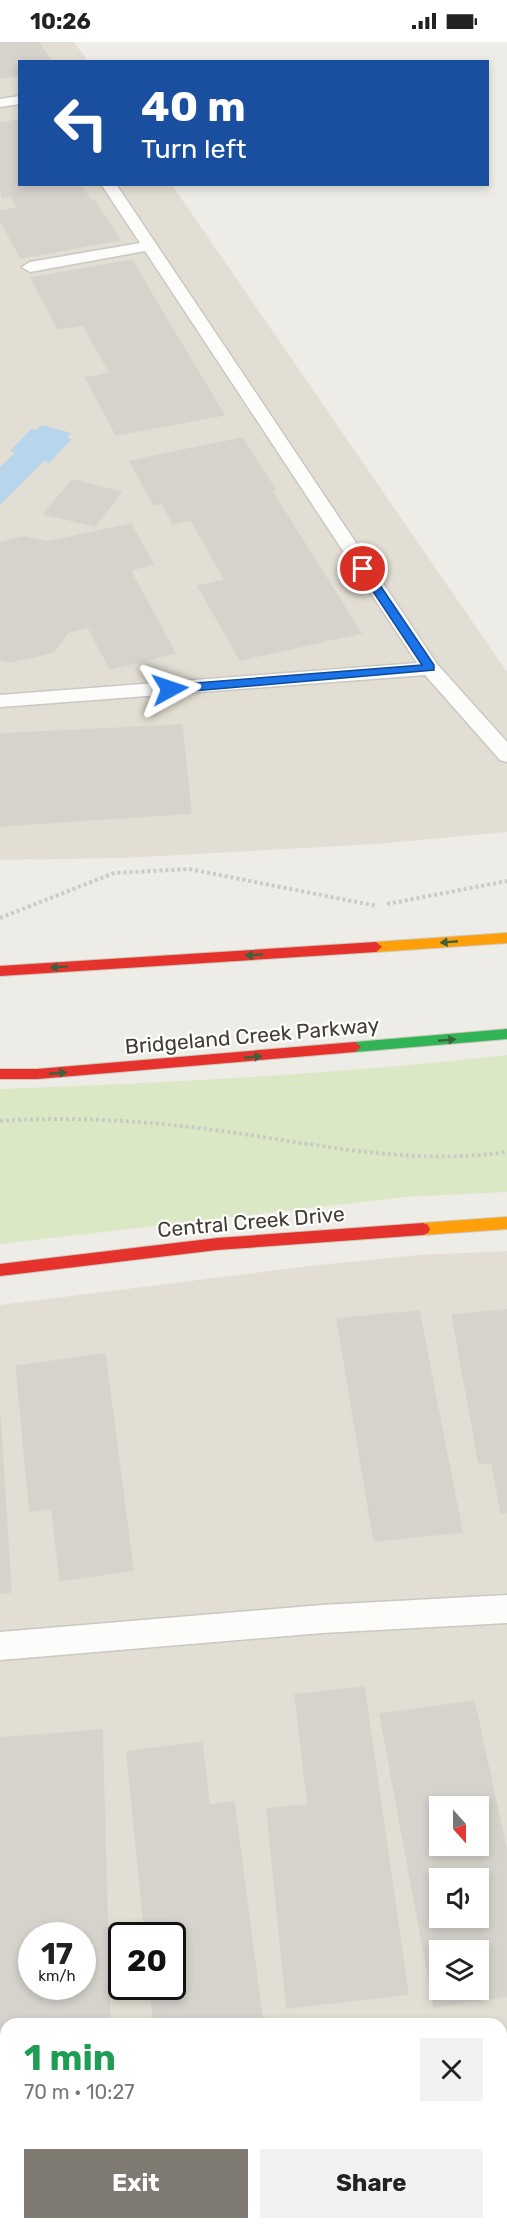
<!DOCTYPE html>
<html lang="en">
<head>
<meta charset="utf-8">
<style>
  body { margin:0; font-family:Rubik,sans-serif; background:#f2f2f2; color:#222; height:100vh; display:flex; flex-direction:column; font-size:22px; white-space:nowrap }
  * { box-sizing:border-box; margin:0 }
  p { font-size:20px; color:#767676 }
  .icon { flex:none; width:33px; height:33px; fill:none; stroke:currentColor; stroke-width:2; stroke-linecap:round; stroke-linejoin:round }
  .map { position:relative; flex:1; overflow:hidden }
  .sheet { position:absolute; left:0px; top:1976px; width:507px; height:212px; display:flex; flex-direction:column; background:#fff; border-radius:18px 18px 0 0; box-shadow:0 3px 9px #0003 }
  .sheet>* { flex:none }
  .hud { position:absolute; left:18px; top:18px; width:471px; height:126px; border-radius:0px; box-shadow:0 3px 9px #0003; background:#1a4fa0; color:#fff; overflow:hidden }
  .needle { width:39px; rotate:159deg }
  .tools { position:absolute; left:429px; top:1754px; display:grid; gap:12px }
  .tools a { display:grid; place-items:center; width:60px; height:60px; border-radius:0px; background:#fff; box-shadow:0 3px 9px #0003; font-size:30px }
  .speed { position:absolute; left:18px; top:1880px; display:flex; gap:12px; font-size:30px; font-weight:700; text-align:center }
  .speed>* { display:grid; place-content:center; width:78px; height:78px; border-radius:50%; background:#fff; box-shadow:0 3px 9px #0003; line-height:1 }
  .speed small { font-size:15px; font-weight:400 }
  .speed .limit { border:3px solid #111; border-radius:9px; background:#fff; color:#111 }
  .pin { position:absolute; display:grid; place-items:center; width:51px; height:51px; color:#fff; margin:-26px; border:3px solid #fff; border-radius:50%; box-shadow:0 2px 6px #0007 }
  .me { position:absolute; width:66px; margin:-33px; rotate:85deg; stroke-linejoin:round; filter:drop-shadow(0 0 4px #0008) }
  .turn { display:flex; align-items:center; gap:21px; height:126px; padding:0 24px; font-size:27px }
  .turn .icon { width:78px; height:78px; stroke-width:2.5 }
  .turn b { display:block; font-size:42px; line-height:51px }
  .round { display:grid; place-items:center; flex:none; width:63px; height:63px; border-radius:0px; background:#f2f2f2 }
  .summary { display:flex; align-items:center; justify-content:space-between; height:102px; padding:0 24px }
  h1 { font-size:36px; font-weight:700; line-height:45px; color:#1e9e55 }
  .button { display:flex; gap:12px; margin-top:auto; padding:12px 24px }
  .button a { flex:1; height:69px; border-radius:0px; background:#7f7a72; color:#fff; font-size:24px; font-weight:700; line-height:69px; text-align:center }
  .button a+a { background:#f2f2f2; color:#222 }
  .status { display:flex; justify-content:space-between; align-items:center; height:42px; padding:0 30px; background:#fff; direction:ltr }
  .status svg { height:16px; fill:currentColor }
  .map>svg:first-child { display:block }
</style>
</head>
<body>
<div class="status"><b>10:26</b><svg viewBox="0 0 49 12"><path d="M0 12V9h3v3zM5 12V6h3v6zM10 12V3h3v9zM15 12V0h3v12zM26 1h20v11H26zM47 4h2v5h-2z"/></svg></div>
<div class="map">
<svg width="507" height="2186" viewBox="0 0 507 2186">
  <rect width="100%" height="100%" fill="#eeece6"/>
  <!-- residential -->
  <path fill="#e2ded3" fill-rule="evenodd" d="M0 0H74L88 19 20 20V142L172 143 507 630V790L376 802 123 816 0 818Z
    M507 1209V2047L501 2048V1982H6V2087L0 2088V1263L309 1224 419 1213ZM440 1764H478V1803H440ZM440 1836H478V1875H440ZM32 1893H82V1944H32ZM122 1893H172V1944H122ZM440 1908H478V1947H440Z
    M501 2153H507V2186H293L297 2181H501Z"/>
  <!-- green -->
  <path fill="#dbe8c6" d="M507 1013V1150L404 1155 0 1202V1047C169 1041 338 1032 507 1013Z"/>
  <!-- water -->
  <path fill="#b7d6ec" d="M42 383 71 391 67 396 72 397 49 421 44 419 0 463V425L15 411 10 409 31 387 36 388Z"/>
  <!-- building -->
  <path fill="#d6d3cd" stroke="#d6d3cc" stroke-width="1.5" fill-rule="evenodd" d="M0 0H38L52 20H20V33L0 36Z
    M20 78V142H80L91 159 94 158 120 198 21 216 0 178V169L18 166 0 135V81Z
    M0 138 10 154 2 155Z
    M132 218 158 263 224 373 116 393 86 336 110 331 83 283 58 287 31 236Z
    M242 396 275 447 271 448 361 591 240 618 198 544 225 538 191 478 173 482 162 461 154 463 130 419Z
    M72 438 121 450 95 484 44 472Z
    M131 482 153 522 130 528 175 611 110 627 88 585 68 590 54 610 10 620 0 618 1 500 25 495 47 500Z
    M182 683 191 771 0 784V692Z
    M507 1268V1470L501 1471 492 1421H479L452 1273Z
    M419 1269 462 1490 374 1499 337 1277Z
    M105 1312 133 1528 60 1539 52 1466 30 1469 16 1324Z
    M0 1375 11 1550 0 1552Z
    M364 1645 408 1952 287 1966 267 1767 308 1763 295 1653Z
    M474 1659 507 1811V1954L434 1965 380 1672ZM440 1764H478V1803H440ZM440 1836H478V1875H440ZM440 1908H478V1947H440Z
    M102 1688 110 1982H6V1993L0 1994V1696ZM32 1893H82V1944H32Z
    M202 1700 209 1763 234 1760 262 1976 231 1982H154L150 1944H172V1893H145L127 1710Z"/>
  <g fill="none" stroke-linecap="round" stroke-linejoin="round">
    <defs>
      <path id="lane" d="M20 54V62L0 65V57Z
        M101 142H116L437 622 507 700V720L500 718 425 633 0 665V653L417 621 145 209 30 230 22 225 30 220 140 201Z
        M507 1553V1581L322 1591 0 1618V1590L322 1563Z"/>
      <path id="street" d="M501 2088H507V2136H501Z
        M0 2119H6V2167H0Z
        M196 2181H244V2186H196Z"/>
      <path id="fast" d="M507 987V997L355 1010 349 1005 355 1000Z"/>
      <path id="slow" d="M507 891V901L376 910 370 905 376 900Z
        M507 1175V1187L423 1193 418 1191 416 1187 418 1183 423 1181Z"/>
      <path id="jam" d="M376 900 382 905 376 910 0 934V924Z
        M355 1000 361 1005 355 1010 37 1037H0V1027H37Z
        M423 1181 428 1183 430 1187 428 1191 423 1193 217 1208 0 1234V1222L217 1196Z"/>
    </defs>
    <!-- lane casing -->
    <use href="#lane" stroke="#cac8c2" stroke-width="3"/>
    <!-- street casing -->
    <use href="#street" stroke="#cac8c2" stroke-width="3"/>
    <!-- fast casing -->
    <use href="#fast" stroke="#cdc9bd" stroke-width="2"/>
    <!-- slow casing -->
    <use href="#slow" stroke="#cdc9bd" stroke-width="2"/>
    <!-- jam casing -->
    <use href="#jam" stroke="#cdc9bd" stroke-width="2"/>
    <!-- path -->
    <path stroke="#cccac5" stroke-width="4" stroke-dasharray="3 3" stroke-linecap="butt" d="M387 862 507 839
      M0 876 114 831 189 827 377 864
      M0 1079C75 1074 148 1079 222 1089 317 1102 411 1124 507 1110"/>
    <!-- lane -->
    <use href="#lane" fill="#fcfcfb" fill-rule="evenodd"/>
    <!-- street -->
    <use href="#street" fill="#fcfcfb" fill-rule="evenodd"/>
    <!-- fast -->
    <use href="#fast" fill="#30b455" fill-rule="evenodd"/>
    <!-- slow -->
    <use href="#slow" fill="#ff9f0a" fill-rule="evenodd"/>
    <!-- jam -->
    <use href="#jam" fill="#e5322d" fill-rule="evenodd"/>
  </g>
  <!-- one-way arrows -->
  <defs><path id="oneway-solid" d="M-6-.8H1V-3.2L6.5 0L1 3.2V.8H-6Z" transform="scale(1.5)"/></defs>
  <g fill="#3d613d">
    <use href="#oneway-solid" transform="translate(449 900) rotate(175)"/>
    <use href="#oneway-solid" transform="translate(254 913) rotate(176)"/>
    <use href="#oneway-solid" transform="translate(59 925) rotate(176)"/>
    <use href="#oneway-solid" transform="translate(447 998) rotate(-5)"/>
    <use href="#oneway-solid" transform="translate(253 1015) rotate(-5)"/>
    <use href="#oneway-solid" transform="translate(58 1031) rotate(-5)"/>
  </g>
  <!-- route -->
  <path fill="#1a73e8" stroke="#114b97" stroke-width="1.5" d="M363 523 367 524 434 623V628L170 651 164 647 170 643 422 623 358 527Z"/>
  <g text-anchor="middle" stroke-width="4.5" stroke-linejoin="round" paint-order="stroke">
    <!-- street labels -->
    <g font-size="21" fill="#433d33" stroke="#fff">
      <text transform="translate(252 994) rotate(-5)" y="7">Bridgeland Creek Parkway</text>
      <text transform="translate(251 1180) rotate(-5)" y="7">Central Creek Drive</text>
    </g>
  </g>
</svg>
<div class="tools">
<a><svg class="needle" viewBox="-14 -14 28 28"><path d="M0-13l5 13h-10z" fill="#e53935"/><path d="M0 13l5-13h-10z" fill="#767676"/></svg></a>
<a><svg class="icon" aria-label="sound" viewBox="0 0 24 24"><path d="M4 9h4l5-4v14l-5-4H4zM17 9q2 3 0 6"/></svg></a>
<a><svg class="icon" aria-label="layers" viewBox="0 0 24 24"><path d="M12 4l9 5-9 5-9-5zM3 14l9 5 9-5"/></svg></a>
</div>
<div class="speed"><div>17<small>km/h</small></div><div class="limit">20</div></div>
<div class="pin" style="left:363px;top:527px;background:#d93025"><svg class="icon" aria-label="arrive" viewBox="0 0 24 24"><path d="M6 21V4h12l-3 4 3 4H6"/></svg></div>
<svg class="me" style="left:170px;top:647px" viewBox="-20 -20 40 40"><path d="M0-17L14 15 0 8-14 15z" fill="#1a73e8" stroke="#fff" stroke-width="4"/></svg>
<div class="hud">
<div class="turn"><svg class="icon" aria-label="left" viewBox="0 0 24 24"><path d="M17 20v-9H6M10 6l-5 5 5 5"/></svg><div><b>40 m</b>Turn left</div></div>
</div>
<section class="sheet">
<div class="summary"><div><h1>1 min</h1><p>70 m · 10:27</p></div><a class="round"><svg class="icon" aria-label="close" viewBox="0 0 24 24"><path d="M6 6l12 12M18 6L6 18"/></svg></a></div>
<div class="button"><a>Exit</a><a>Share</a></div>
</section>
</div>
</body>
</html>
